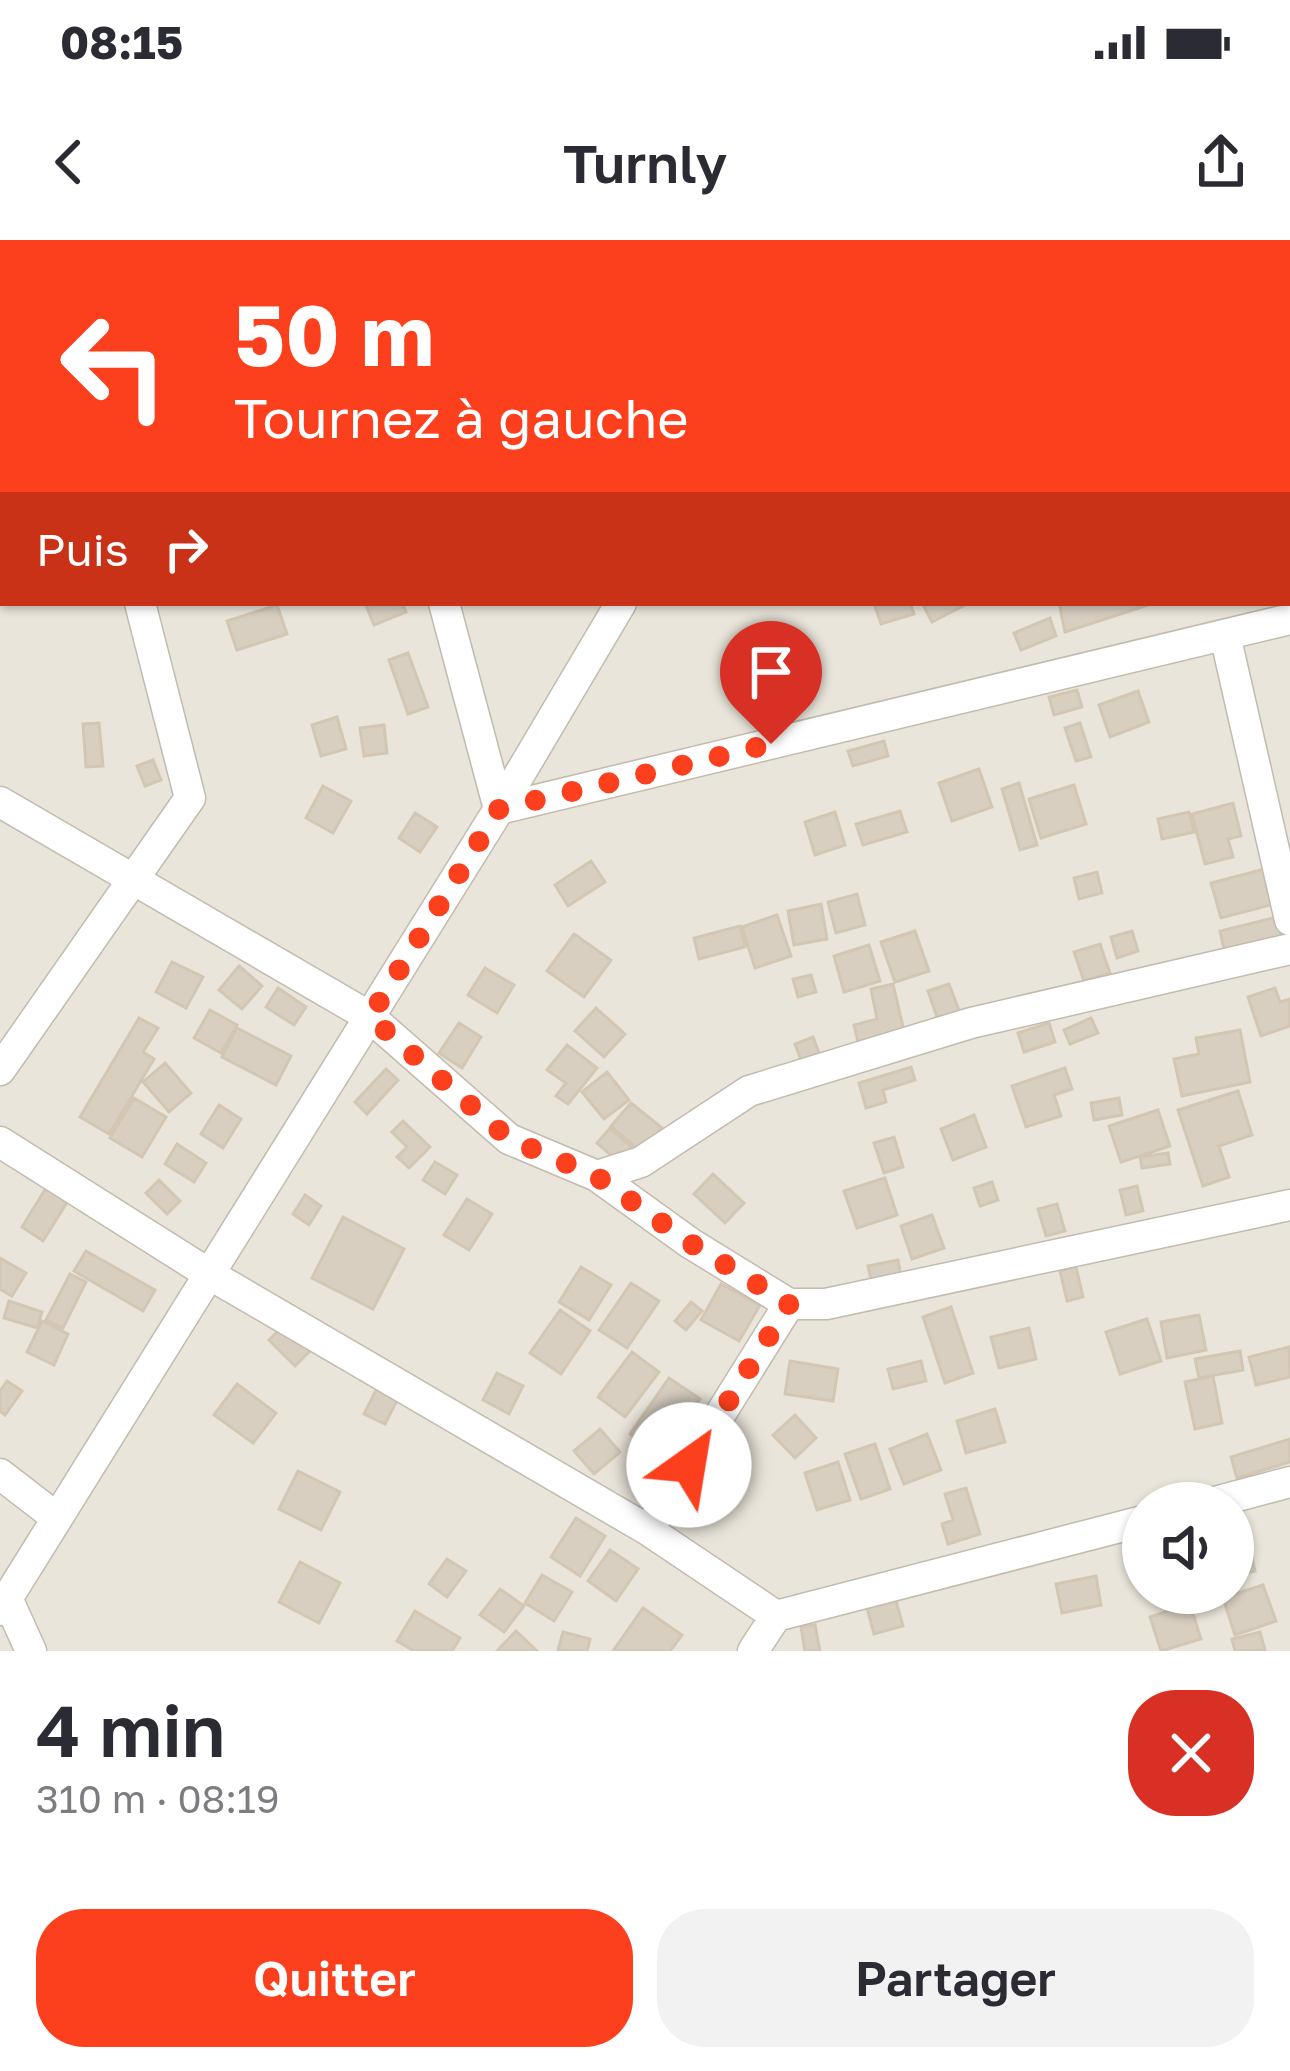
<!DOCTYPE html>
<html lang="fr">
<head>
<meta charset="utf-8">
<style>
  body { margin:0; font-family:"Golos Text",sans-serif; background:#f2f2f3; color:#2b2b33; height:100vh; display:flex; flex-direction:column; font-size:45px; white-space:nowrap }
  * { box-sizing:border-box; margin:0 }
  p { font-size:39px; color:#7c7c81 }
  .icon { flex:none; width:66px; height:66px; fill:none; stroke:currentColor; stroke-width:2; stroke-linecap:round; stroke-linejoin:round }
  .map { position:relative; height:1411px; overflow:hidden }
  .drawer { display:flex; flex-direction:column; background:#fff; flex:1 }
  .drawer>* { flex:none }
  .top-card { position:absolute; left:0px; top:0px; width:1290px; height:366px; box-shadow:0 3px 9px #0004; background:#fc3f1d; color:#fff; overflow:hidden }
  .tools { position:absolute; left:1122px; top:1242px; display:grid; gap:24px }
  .tools a { display:grid; place-items:center; width:132px; height:132px; border-radius:50%; background:#fff; box-shadow:0 3px 9px #0004; font-size:60px }
  .pin { position:absolute; display:grid; place-items:center; width:102px; height:102px; color:#fff; margin:-123px -51px; border-radius:50% 50% 50% 0; rotate:-45deg; box-shadow:0 0 12px #0007 }
  .pin .icon { rotate:45deg }
  .me { position:absolute; width:132px; margin:-66px; rotate:32deg; stroke-linejoin:round; filter:drop-shadow(0 0 9px #0008) }
  .turn { display:flex; align-items:center; gap:42px; height:252px; padding:0 36px; font-size:54px }
  .turn .icon { width:156px; height:156px; stroke-width:2.5 }
  .turn b { display:block; font-size:84px; line-height:102px }
  .then { display:flex; align-items:center; height:114px; padding:0 36px; background:#0003; gap:24px; font-size:45px }
  .round { display:grid; place-items:center; flex:none; width:126px; height:126px; border-radius:48px; background:#f2f2f3 }
  .headline { display:flex; align-items:center; justify-content:space-between; height:204px; padding:0 36px }
  h1 { font-size:72px; font-weight:600; line-height:90px }
  .action { display:flex; gap:24px; margin-top:auto; padding:24px 36px }
  .action a { flex:1; height:138px; border-radius:48px; background:#fc3f1d; color:#fff; font-size:48px; font-weight:600; line-height:138px; text-align:center }
  .action a+a { background:#f2f2f3; color:#2b2b33 }
  .status { display:flex; justify-content:space-between; align-items:center; height:84px; padding:0 60px; background:#fff; direction:ltr }
  .status svg { height:33px; fill:currentColor }
  header { display:flex; justify-content:space-between; align-items:center; height:156px; padding:0 36px; background:#fff; font-size:54px; font-weight:600 }
  .map>svg:first-child { display:block }
</style>
</head>
<body>
<div class="status"><b>08:15</b><svg viewBox="0 0 49 12"><path d="M0 12V9h3v3zM5 12V6h3v6zM10 12V3h3v9zM15 12V0h3v12zM26 1h20v11H26zM47 4h2v5h-2z"/></svg></div>
<header><svg class="icon" aria-label="back" viewBox="0 0 24 24"><path d="M15 5l-7 7 7 7"/></svg>Turnly<svg class="icon" aria-label="share" viewBox="0 0 24 24"><path d="M12 15V3M7 8l5-5 5 5M5 13v7h14v-7"/></svg></header>
<div class="map">
<svg width="1290" height="1411" viewBox="0 0 1290 1411">
  <rect width="100%" height="100%" fill="#f6f3ec"/>
  <!-- residential -->
  <path fill="#eae5da" fill-rule="evenodd" d="M0 0H1290V1411H0ZM3 3H1287V363H3ZM1143 1263H1233V1353H1143Z"/>
  <!-- building -->
  <path fill="#d8cfc1" stroke="#d3c7b4" stroke-width="3" d="M365 363H402L406 372 374 385Z
    M874 363H910L914 374 881 384Z
    M922 363H969L932 382Z
    M1059 363H1154L1065 392Z
    M277 365 287 394 237 410 227 381Z
    M1050 378 1056 396 1021 410 1014 393Z
    M408 413 428 467 408 474 389 420Z
    M1077 450 1082 467 1054 475 1049 457Z
    M1138 451 1149 482 1110 497 1099 465Z
    M337 477 346 509 321 516 312 485Z
    M99 483 103 526 86 527 83 484Z
    M1080 483 1091 517 1076 521 1065 488Z
    M384 485 387 513 364 516 360 488Z
    M884 501 888 516 853 526 848 511Z
    M153 520 161 540 145 546 137 526Z
    M979 529 992 567 952 581 939 543Z
    M1019 543 1037 605 1020 610 1002 549Z
    M1074 545 1086 584 1041 598 1029 559Z
    M323 546 351 561 333 593 306 578Z
    M1233 563 1241 596 1228 599 1233 617 1205 624 1192 574Z
    M900 571 907 592 863 605 856 584Z
    M835 572 845 605 815 615 805 582Z
    M1189 572 1194 592 1162 599 1158 579Z
    M415 573 437 587 420 612 399 598Z
    M591 621 605 642 568 666 555 645Z
    M1276 626 1285 661 1221 678 1211 643Z
    M1097 632 1102 653 1079 659 1074 638Z
    M857 654 865 685 836 693 828 662Z
    M821 664 827 699 794 705 788 671Z
    M777 675 791 716 755 728 742 687Z
    M1277 677 1281 696 1224 709 1220 691Z
    M740 686 745 707 699 719 694 698Z
    M915 691 929 731 895 742 881 702Z
    M1132 691 1138 711 1117 718 1111 697Z
    M574 694 611 720 584 757 547 731Z
    M1100 704 1110 733 1084 741 1074 712Z
    M869 705 880 741 844 752 834 716Z
    M172 722 203 737 186 768 156 752Z
    M239 726 262 746 242 769 219 750Z
    M485 728 514 745 497 773 468 755Z
    M811 735 816 752 798 757 793 739Z
    M893 744 904 791 858 802 854 785 877 779 871 749Z
    M949 744 960 773 938 780 928 751Z
    M278 748 306 767 294 785 266 767Z
    M1275 748 1280 762 1290 759V786L1261 796 1248 757Z
    M596 768 625 794 604 817 575 791Z
    M210 770 237 785 221 813 194 798Z
    M139 778 158 788 143 812 154 819 109 894 80 877Z
    M1091 778 1098 793 1070 804 1064 790Z
    M459 783 481 797 462 828 439 813Z
    M1049 783 1055 802 1024 812 1018 793Z
    M237 788 291 816 276 845 222 817Z
    M1240 790 1250 842 1182 856 1174 819 1199 814 1196 798Z
    M813 797 819 813 801 820 795 804Z
    M567 805 597 828 568 864 556 856 566 843 547 830Z
    M165 823 191 853 169 872 143 842Z
    M911 827 915 840 883 850 886 862 866 868 859 843Z
    M1065 828 1072 849 1054 855 1061 876 1026 887 1012 846Z
    M386 829 398 840 367 874 355 862Z
    M607 832 629 860 604 879 582 852Z
    M1238 851 1252 895 1219 906 1229 937 1203 946 1178 870Z
    M134 858 166 877 142 917 110 898Z
    M1119 858 1122 875 1094 880 1091 863Z
    M631 863 662 888 641 912 611 886Z
    M219 865 241 879 223 908 201 894Z
    M1158 870 1170 906 1121 922 1109 886Z
    M974 875 986 907 953 920 941 889Z
    M403 881 430 907 409 928 397 917 407 907 392 892Z
    M610 888 634 909 621 924 597 903Z
    M894 897 903 927 884 933 874 903Z
    M177 904 206 923 194 942 165 924Z
    M1168 913 1170 924 1142 928 1140 917Z
    M435 922 457 935 445 954 423 940Z
    M713 934 744 963 725 983 694 954Z
    M885 938 897 975 857 988 844 951Z
    M51 940 73 953 43 1001 22 987Z
    M159 940 180 961 167 974 146 953Z
    M992 942 998 960 980 966 974 948Z
    M1137 946 1143 971 1126 975 1120 950Z
    M305 955 321 966 309 985 293 974Z
    M467 959 492 974 469 1010 444 995Z
    M1057 964 1065 991 1046 996 1038 969Z
    M932 975 944 1008 912 1019 901 986Z
    M343 977 404 1009 373 1069 312 1038Z
    M86 1011 155 1050 143 1071 74 1031Z
    M0 1018 26 1033 12 1056 0 1049Z
    M898 1020 901 1037 872 1044 868 1026Z
    M581 1027 611 1045 589 1080 559 1062Z
    M1076 1027 1083 1057 1067 1061 1060 1031Z
    M70 1034 86 1042 63 1088 46 1080Z
    M631 1043 659 1061 627 1108 599 1090Z
    M721 1044 760 1065 739 1101 701 1080Z
    M9 1061 42 1072 37 1088 4 1078Z
    M691 1062 702 1071 686 1090 675 1081Z
    M951 1067 973 1133 945 1143 923 1077Z
    M560 1070 590 1091 561 1134 530 1113Z
    M1199 1075 1206 1110 1167 1118 1161 1082Z
    M1147 1079 1161 1121 1120 1134 1106 1092Z
    M289 1080 315 1106 295 1126 269 1100Z
    M42 1081 68 1094 54 1125 27 1112Z
    M1029 1088 1036 1119 999 1128 991 1097Z
    M1289 1107 1290 1137 1256 1145 1249 1117Z
    M1240 1111 1243 1130 1199 1138 1195 1119Z
    M632 1112 659 1132 625 1177 598 1157Z
    M790 1121 838 1129 833 1161 785 1154Z
    M921 1121 926 1141 893 1149 888 1129Z
    M497 1133 523 1146 509 1174 483 1160Z
    M1213 1136 1222 1183 1195 1189 1185 1142Z
    M669 1138 700 1159 687 1178 712 1196 685 1233 630 1194Z
    M381 1140 402 1151 385 1184 364 1174Z
    M7 1141 22 1151 5 1175 0 1171V1151Z
    M237 1144 276 1173 253 1203 214 1175Z
    M995 1169 1005 1202 966 1213 957 1181Z
    M795 1175 816 1198 795 1218 773 1195Z
    M600 1189 620 1212 594 1234 574 1211Z
    M927 1194 941 1230 904 1244 890 1209Z
    M1290 1199V1222L1237 1238 1231 1217Z
    M875 1204 890 1249 861 1259 845 1214Z
    M838 1222 850 1260 817 1270 805 1233Z
    M298 1231 340 1252 321 1290 279 1269Z
    M966 1248 980 1294 948 1304 942 1284 953 1280 945 1254Z
    M576 1278 605 1296 580 1336 551 1317Z
    M1249 1306 1255 1331 1233 1336V1310Z
    M610 1310 638 1329 616 1361 588 1341Z
    M447 1319 466 1331 447 1357 429 1344Z
    M300 1322 340 1343 319 1383 279 1362Z
    M542 1335 572 1352 554 1381 525 1363Z
    M1096 1336 1101 1365 1062 1373 1056 1344Z
    M1263 1345 1276 1381 1235 1395 1223 1358Z
    M500 1349 524 1366 504 1392 480 1375Z
    M895 1357 903 1386 874 1394 866 1364Z
    M1190 1364 1201 1399 1161 1411 1150 1377Z
    M643 1368 682 1395 670 1411H613Z
    M415 1371 460 1398 452 1411H414L397 1401Z
    M815 1385 820 1411H805L801 1387Z
    M516 1391 537 1411H497Z
    M563 1392 590 1399 587 1411 558 1410Z
    M1260 1392 1265 1410 1235 1411 1232 1399Z"/>
  <g fill="none" stroke-linecap="round" stroke-linejoin="round">
    <defs>
      <path id="street" d="M46 0V3
        M347 0 348 3
        M757 3 758 0
        M444 363 499 569
        M1225 395 1290 680
        M0 562 370 777 509 899 597 936 641 922 749 851 971 783 1290 709
        M499 569 1290 379
        M0 830 190 558 140 363
        M0 902 209 1034 648 1290
        M597 936 690 1003 789 1064H826L1290 965
        M0 1234 57 1278
        M1211 1263 1290 1242
        M7 1358 31 1411
        M0 1370 499 569 621 363
        M776 1376 648 1290 789 1064
        M753 1411 776 1376 1143 1281"/>
    </defs>
    <!-- street casing -->
    <use href="#street" stroke="#c2bbae" stroke-width="33"/>
    <!-- street -->
    <use href="#street" stroke="#fff" stroke-width="30"/>
  </g>
  <g fill="none" stroke-linecap="round" stroke-linejoin="round">
    <!-- route -->
    <path stroke="#fc3f1d" stroke-width="21" stroke-dasharray="0 37.8" d="M689 1225 789 1064 690 1003 596 936 509 899 370 777 499 569 771 504"/>
  </g>
</svg>
<div class="tools">
<a><svg class="icon" aria-label="sound" viewBox="0 0 24 24"><path d="M4 9h4l5-4v14l-5-4H4zM17 9q2 3 0 6"/></svg></a>
</div>
<div class="pin" style="left:771px;top:504px;background:#d93025"><svg class="icon" aria-label="arrive" viewBox="0 0 24 24"><path d="M6 21V4h12l-3 4 3 4H6"/></svg></div>
<svg class="me" style="left:689px;top:1225px" viewBox="-20 -20 40 40"><circle r="19" fill="#fff"/><path d="M0-13L10 11 0 6-10 11z" fill="#fc3f1d"/></svg>
<div class="top-card">
<div class="turn"><svg class="icon" aria-label="left" viewBox="0 0 24 24"><path d="M17 20v-9H6M10 6l-5 5 5 5"/></svg><div><b>50 m</b>Tournez à gauche</div></div>
<div class="then">Puis<svg class="icon" aria-label="right" viewBox="0 0 24 24"><path d="M7 20v-9h11M14 6l5 5-5 5"/></svg></div>
</div>
</div>
<section class="drawer">
<div class="headline"><div><h1>4 min</h1><p>310 m · 08:19</p></div><a class="round" style="background:#d93025;color:#fff"><svg class="icon" aria-label="close" viewBox="0 0 24 24"><path d="M6 6l12 12M18 6L6 18"/></svg></a></div>
<div class="action"><a>Quitter</a><a>Partager</a></div>
</section>
</body>
</html>
